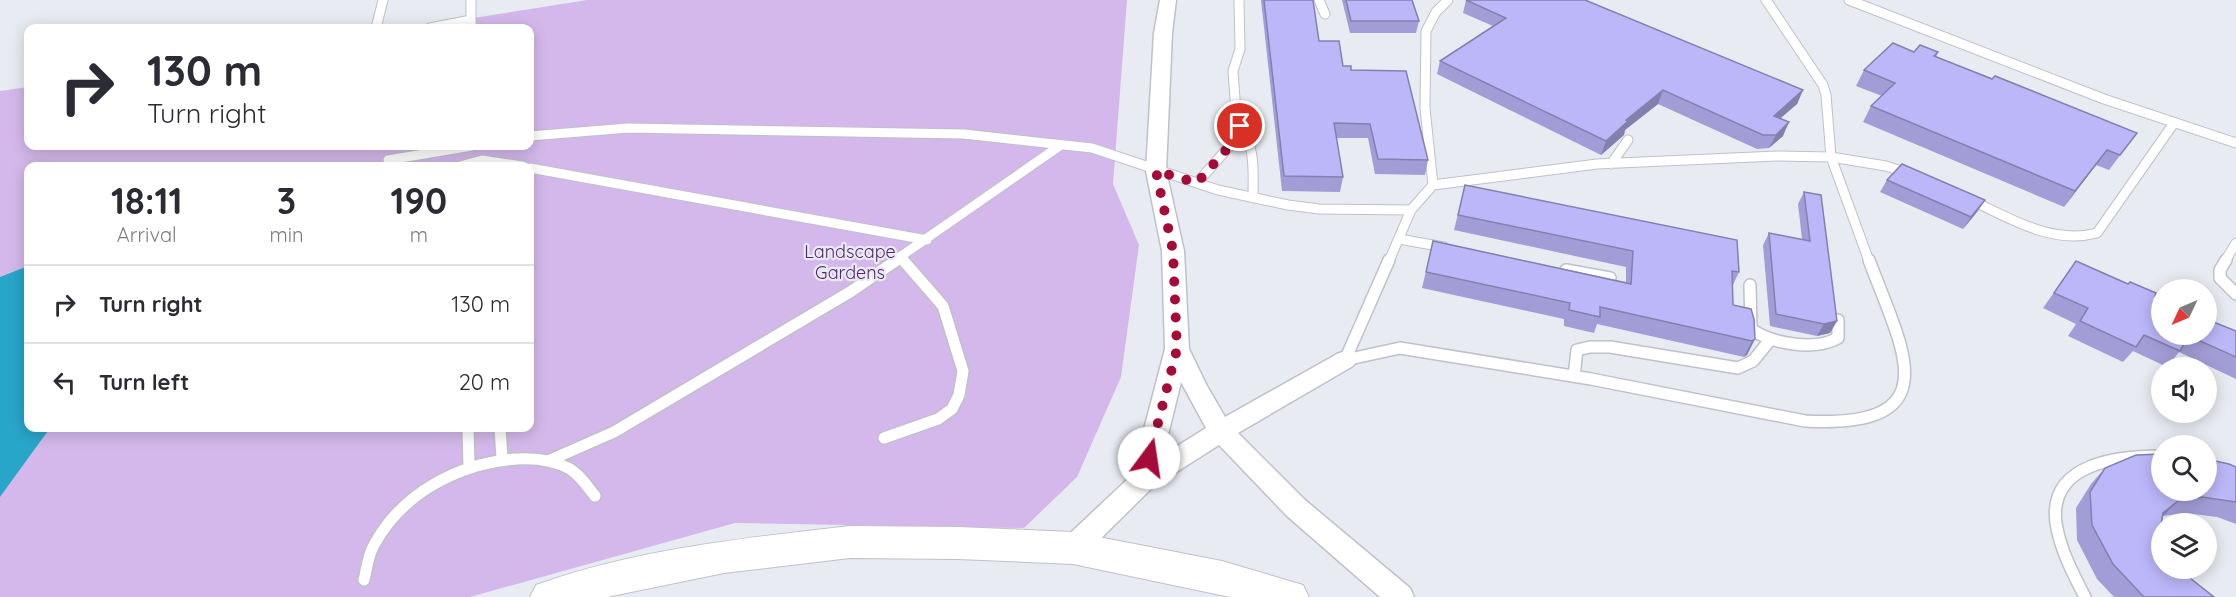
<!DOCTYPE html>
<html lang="en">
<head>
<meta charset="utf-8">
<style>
  body { margin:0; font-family:Quicksand,sans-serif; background:#f2f2f3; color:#2b2b33; height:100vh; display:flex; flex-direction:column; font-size:22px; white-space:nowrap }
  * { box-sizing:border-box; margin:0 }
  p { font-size:20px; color:#7c7c81 }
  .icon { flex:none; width:33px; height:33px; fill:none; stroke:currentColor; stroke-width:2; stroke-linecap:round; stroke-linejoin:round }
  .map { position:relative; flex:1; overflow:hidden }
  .drawer { position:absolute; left:24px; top:162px; width:510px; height:270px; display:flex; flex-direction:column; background:#fff; border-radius:12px; box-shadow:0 3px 15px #0003 }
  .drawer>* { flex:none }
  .banner { position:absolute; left:24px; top:24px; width:510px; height:126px; border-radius:12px; box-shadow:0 3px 15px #0003; background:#fff; color:#2b2b33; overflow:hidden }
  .needle { width:39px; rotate:226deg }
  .controls { position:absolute; left:2151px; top:279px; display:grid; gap:12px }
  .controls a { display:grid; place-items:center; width:66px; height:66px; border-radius:50%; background:#fff; box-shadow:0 3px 15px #0003; font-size:30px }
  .pin { position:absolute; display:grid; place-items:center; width:51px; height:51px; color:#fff; margin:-26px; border:3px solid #fff; border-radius:50%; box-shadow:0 2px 6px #0007 }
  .me { position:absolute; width:66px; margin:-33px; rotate:14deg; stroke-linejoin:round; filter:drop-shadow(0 0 4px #0008) }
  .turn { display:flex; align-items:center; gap:21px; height:126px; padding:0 24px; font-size:27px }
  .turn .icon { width:78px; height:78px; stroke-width:2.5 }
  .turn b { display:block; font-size:42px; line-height:51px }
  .eta { display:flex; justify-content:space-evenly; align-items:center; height:102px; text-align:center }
  .eta b { font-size:36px; font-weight:800; line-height:42px }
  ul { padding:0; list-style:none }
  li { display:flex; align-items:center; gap:18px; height:78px; padding:0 24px; border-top:2px solid #e1e1e2 }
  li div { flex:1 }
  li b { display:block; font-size:22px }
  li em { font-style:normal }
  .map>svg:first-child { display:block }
</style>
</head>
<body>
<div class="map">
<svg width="2236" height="597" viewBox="0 0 2236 597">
  <rect width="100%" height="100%" fill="#e8ecf2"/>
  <!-- green -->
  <path fill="#d4b8eb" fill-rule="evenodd" d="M587 0H1127L1113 184 1139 245 1121 377 1077 477 1024 528 735 523 470 597H0V91L28 87V146H530V28H410ZM28 166H530V428H28Z"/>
  <!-- water -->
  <path fill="#28a6ca" d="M28 266V428H50L0 497V277Z"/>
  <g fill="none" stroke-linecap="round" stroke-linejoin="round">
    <defs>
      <path id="lane-far1" d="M471 0V28
        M1319 0 1325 14
        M1766 0 1823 85 1826 95 1831 157
        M1849 0 2104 99 2236 143
        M376 28 383 0
        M430 28 471 20
        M1240 126C1256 147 1253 173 1253 198
        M530 136 628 128 964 134 1092 148 1218 190 1288 205 1319 209 1411 210
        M1831 157 1886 166 1910 174
        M1831 157 1869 261
        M388 160 472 146
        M1611 164 1628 140
        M460 166 482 160 522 166
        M530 168 927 240
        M1197 183 1234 141 1240 126 1236 112 1233 71 1240 49 1239 0
        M1433 185 1425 108 1426 31 1436 12 1448 0
        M1969 199C2009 218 2052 245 2097 233L2174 123
        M1399 239 1444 247
        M902 258 905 261
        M894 261 1061 145
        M1389 261 1411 210 1433 185 1597 164 1777 156 1831 157
        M2225 261 2236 243"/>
      <path id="lane" d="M1389 260 1345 360 1400 348 1591 379 1805 421C1952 429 1902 349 1869 260
        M2226 260 2220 270V278L2236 294
        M1566 270 1610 278
        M1750 285 1751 329C1772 344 1815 351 1838 338V320
        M1574 376 1577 350 1590 347H1610L1738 368 1753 361 1770 340
        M468 428 469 467
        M500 428 502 458
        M884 438 938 419 952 409 959 395 963 371 943 306 903 260
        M548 461 614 432 850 292 897 260
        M364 580C367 568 368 555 374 545 402 493 459 463 517 459 535 458 554 460 570 469 581 476 587 486 595 496
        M2085 597C2073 574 2060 549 2056 523 2048 462 2120 456 2162 456"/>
      <path id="street" d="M1160 0H1176L1172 33 1166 171 1184 251 1189 349 1207 386 1225 417 1337 354 1345 351 1353 354 1357 360 1353 366 1238 433 1305 500 1410 588 1414 597H1380L1287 516 1219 445 1153 487 1083 556 1073 559 1063 556 1059 548 1063 540 1132 475 1165 349 1162 251 1146 171 1154 33ZM1181 382 1206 428 1163 455Z"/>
      <path id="secondary" d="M850 526 958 527 1073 532 1222 561 1303 585 1309 597H1230L1073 564 958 559 850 558 724 573 607 597H530L536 585C636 549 745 538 850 526Z"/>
    </defs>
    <!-- lane-far1 casing -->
    <use href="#lane-far1" stroke="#bec1c8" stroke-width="11"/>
    <!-- lane casing -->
    <use href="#lane" stroke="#bec1c8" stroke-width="14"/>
    <!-- street casing -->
    <use href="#street" stroke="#bec1c8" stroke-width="3"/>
    <!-- secondary casing -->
    <use href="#secondary" stroke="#bec1c8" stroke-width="2"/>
    <!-- lane-far1 -->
    <use href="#lane-far1" stroke="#fff" stroke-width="9"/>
    <!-- lane -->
    <use href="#lane" stroke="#fff" stroke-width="11"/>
    <!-- street -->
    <use href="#street" fill="#fff" fill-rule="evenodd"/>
    <!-- secondary -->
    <use href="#secondary" fill="#fff" fill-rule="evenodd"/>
  </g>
  <!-- wall -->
  <path fill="#a29dd6" d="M1261 0H1313L1319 41 1343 66 1351 70 1428 160 1425 175 1375 174 1368 138H1336L1343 177 1340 192 1282 191Z
    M1342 0H1412L1419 21 1416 33H1350Z
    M1466 0 1803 90 1797 104 1780 118 1783 136 1769 148 1757 149 1658 104 1625 130 1624 135 1601 155 1437 74 1440 61 1493 26 1463 13Z
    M1938 52 1936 57 2137 133 2109 170 2096 165 2064 207 1863 122 1871 106 1882 96 1856 86 1864 70Z
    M1887 180 1985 200 1977 212 1963 229 1880 192Z
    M1465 185 1739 272 1733 285V305L1755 339 1747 355 1744 357 1597 324 1594 333 1564 326V319L1422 288 1433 241 1626 282V267L1454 230Z
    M1804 192 1837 321 1830 333 1817 336 1770 326 1763 245 1769 233 1802 239 1798 204Z
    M2076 261 2236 331V379L2179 352 2167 367 2133 351 2123 362 2068 336 2076 324 2043 308Z
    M2236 467V524L2217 517 2186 513 2163 516 2160 531 2162 568 2190 578 2214 597H2114L2097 579 2077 540 2076 508 2091 484 2105 468Z"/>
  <!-- shaded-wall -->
  <path fill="#8480ae" d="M1663 90 1658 104 1625 130 1624 135 1601 155 1606 141 1626 120Z
    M1803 90 1797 104 1768 129 1774 116Z
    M1789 122 1783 136 1769 148 1776 135Z
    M2107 150 2096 165 2064 207 2075 191Z
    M1985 200 1977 212 1963 229 1971 217Z
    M1837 321 1830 333 1817 336 1824 324Z
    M1755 339 1747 355 1744 357 1752 341Z
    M2178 501 2163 516V513Z"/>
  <!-- building -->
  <path fill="#bcb7f9" stroke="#8480ae" stroke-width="1.5" d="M1264 0H1313L1319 41H1339L1343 66H1351V70L1406 71 1428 160 1378 159 1370 124 1334 123 1343 177 1284 176Z
    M1346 0H1412L1419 21H1351Z
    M1466 0H1585L1803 90 1774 116 1789 122 1776 135H1763L1663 90 1626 120 1628 121 1606 141 1440 61 1506 18Z
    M1893 43 1914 52 1920 45 1938 52 1934 56 1992 79 1995 76 2137 133 2120 155 2107 150 2075 191 1871 106 1895 83 1864 70Z
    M1902 164 1985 200 1971 217 1887 180Z
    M1465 185 1737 240 1739 272 1732 271 1733 305 1751 309 1754 319 1755 339 1752 341 1600 307V317L1569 310 1570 303 1426 272 1433 241 1631 284 1633 251 1458 215Z
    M1804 192 1821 195 1837 321 1824 324 1776 314 1769 233 1810 241Z
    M2076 261 2128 284 2130 282 2156 293 2155 296 2162 299V334H2206V319L2236 331V357L2189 336 2180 351 2144 335 2136 347 2080 321 2088 308 2054 293Z
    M2162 454V490H2206V459L2229 464 2236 467V502L2202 497 2178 501 2163 513 2160 531 2162 535V568H2182L2190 578 2214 597H2144L2113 564 2092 525 2090 492 2105 468 2136 455Z"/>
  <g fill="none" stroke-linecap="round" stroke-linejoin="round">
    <!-- route -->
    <path stroke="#a50a38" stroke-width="10" stroke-dasharray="0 18" d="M1149 458 1177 349 1173 251 1156 171 1197 183 1234 141 1240 126"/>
  </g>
  <g text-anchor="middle" stroke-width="4.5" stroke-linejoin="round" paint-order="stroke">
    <!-- park labels -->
    <g font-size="18" fill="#58227a" stroke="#e8ecf2">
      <text x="850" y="258">Landscape<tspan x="850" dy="21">Gardens</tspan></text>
    </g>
  </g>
</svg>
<div class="controls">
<a><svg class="needle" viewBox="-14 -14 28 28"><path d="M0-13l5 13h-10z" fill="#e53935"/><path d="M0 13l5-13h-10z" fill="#7c7c81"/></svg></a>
<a><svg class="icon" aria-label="sound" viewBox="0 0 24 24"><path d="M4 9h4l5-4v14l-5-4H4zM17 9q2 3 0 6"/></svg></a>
<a><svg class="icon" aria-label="search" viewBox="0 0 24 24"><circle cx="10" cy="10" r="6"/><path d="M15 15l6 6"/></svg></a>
<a><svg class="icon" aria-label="layers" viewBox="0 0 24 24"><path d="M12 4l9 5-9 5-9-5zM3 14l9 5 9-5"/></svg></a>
</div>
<div class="pin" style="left:1240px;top:126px;background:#d93025"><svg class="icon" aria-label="arrive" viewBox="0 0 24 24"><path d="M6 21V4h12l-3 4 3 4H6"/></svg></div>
<svg class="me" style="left:1149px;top:458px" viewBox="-20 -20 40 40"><circle r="19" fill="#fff"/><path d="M0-13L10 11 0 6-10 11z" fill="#a50a38"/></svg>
<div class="banner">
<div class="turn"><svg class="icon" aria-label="right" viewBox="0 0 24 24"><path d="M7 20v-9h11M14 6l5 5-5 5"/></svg><div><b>130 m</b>Turn right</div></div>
</div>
<section class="drawer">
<div class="eta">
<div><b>18:11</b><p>Arrival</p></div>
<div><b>3</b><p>min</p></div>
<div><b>190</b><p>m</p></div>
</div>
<ul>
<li><svg class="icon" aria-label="right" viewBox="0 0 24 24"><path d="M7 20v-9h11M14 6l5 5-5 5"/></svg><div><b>Turn right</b></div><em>130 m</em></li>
<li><svg class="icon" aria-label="left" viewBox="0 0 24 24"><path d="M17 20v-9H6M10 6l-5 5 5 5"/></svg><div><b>Turn left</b></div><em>20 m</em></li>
</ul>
</section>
</div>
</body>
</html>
